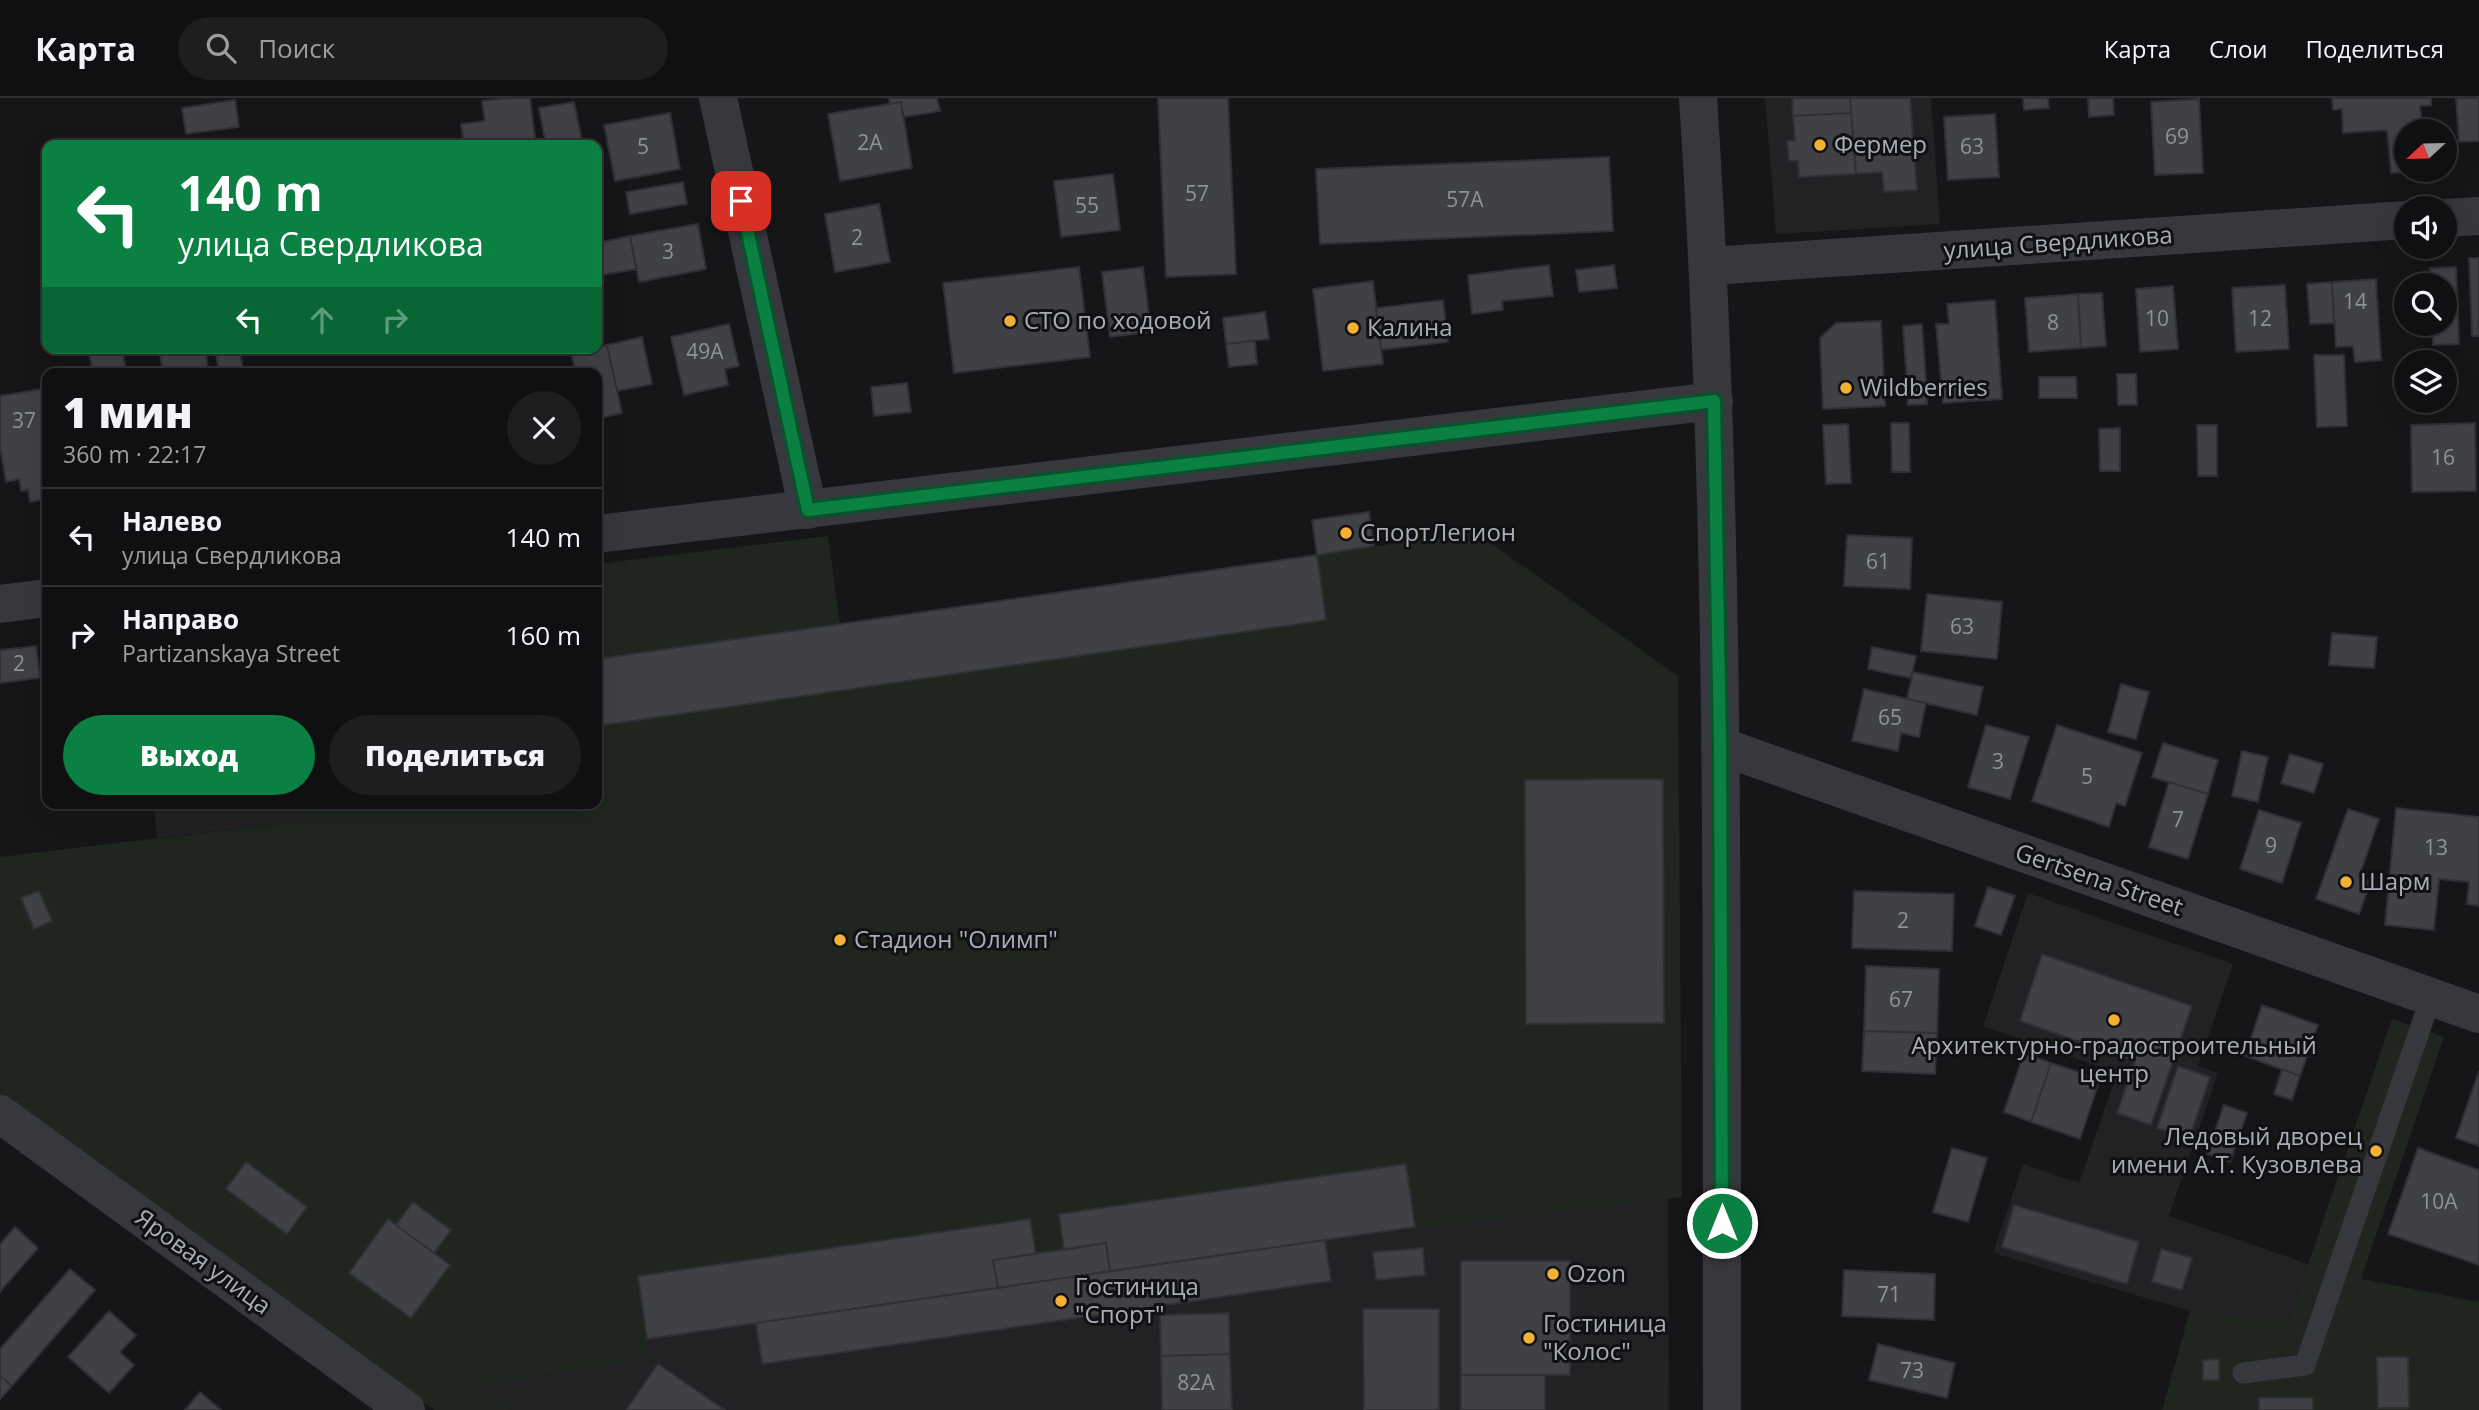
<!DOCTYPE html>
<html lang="ru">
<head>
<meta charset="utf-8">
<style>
  body { margin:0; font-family:"Open Sans",sans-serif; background:#1e1e20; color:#f1f3f6; height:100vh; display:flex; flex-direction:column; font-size:26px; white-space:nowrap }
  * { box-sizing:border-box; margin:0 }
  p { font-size:23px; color:#9c9d9f }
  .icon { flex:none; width:38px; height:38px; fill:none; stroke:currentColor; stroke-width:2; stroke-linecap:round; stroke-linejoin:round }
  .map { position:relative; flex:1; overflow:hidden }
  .panel { position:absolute; left:42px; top:270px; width:560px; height:441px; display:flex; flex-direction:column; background:#101012; border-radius:14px; box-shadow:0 7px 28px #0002,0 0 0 2px #303032 }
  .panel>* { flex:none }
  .hud { position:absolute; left:42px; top:42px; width:560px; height:214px; border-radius:14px; box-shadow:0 7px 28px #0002,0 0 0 2px #303032; background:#0b8043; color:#fff; overflow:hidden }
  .needle { width:46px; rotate:248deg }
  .controls { position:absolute; left:2394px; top:21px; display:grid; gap:14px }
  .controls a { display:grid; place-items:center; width:63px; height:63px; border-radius:50%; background:#101012; box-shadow:0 7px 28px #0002,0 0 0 2px #303032; font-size:35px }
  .pin { position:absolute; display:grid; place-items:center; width:60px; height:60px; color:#fff; margin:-30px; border-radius:14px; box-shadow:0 4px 10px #0006 }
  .me { position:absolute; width:77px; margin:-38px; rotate:0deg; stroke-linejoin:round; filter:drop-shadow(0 0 5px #0008) }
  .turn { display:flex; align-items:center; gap:24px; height:147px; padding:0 21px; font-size:32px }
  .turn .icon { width:91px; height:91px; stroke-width:2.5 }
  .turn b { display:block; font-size:49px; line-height:60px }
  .lanes { display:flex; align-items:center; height:66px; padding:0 21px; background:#0003; justify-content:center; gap:35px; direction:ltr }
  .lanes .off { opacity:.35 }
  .round { display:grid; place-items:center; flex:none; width:74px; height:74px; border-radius:37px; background:#1e1e20 }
  .overview { display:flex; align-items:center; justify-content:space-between; height:119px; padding:0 21px }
  h1 { font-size:42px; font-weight:800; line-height:52px }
  .cta { display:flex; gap:14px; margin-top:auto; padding:14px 21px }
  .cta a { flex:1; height:80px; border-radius:42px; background:#0b8043; color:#fff; font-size:28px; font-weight:800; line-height:80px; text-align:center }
  .cta a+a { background:#1e1e20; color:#f1f3f6 }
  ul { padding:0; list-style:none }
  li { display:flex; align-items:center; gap:21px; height:98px; padding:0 21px; border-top:2px solid #303032 }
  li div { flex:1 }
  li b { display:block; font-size:26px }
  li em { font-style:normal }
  header { display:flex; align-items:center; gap:42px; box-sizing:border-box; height:98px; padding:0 35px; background:#101012; border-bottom:2px solid #303032 }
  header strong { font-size:33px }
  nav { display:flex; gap:38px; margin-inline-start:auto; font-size:24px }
  .search { width:490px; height:63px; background:#1e1e20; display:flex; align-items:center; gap:18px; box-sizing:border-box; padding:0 24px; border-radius:38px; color:#9c9d9f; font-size:26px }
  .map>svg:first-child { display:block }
</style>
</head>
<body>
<header>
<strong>Карта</strong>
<div class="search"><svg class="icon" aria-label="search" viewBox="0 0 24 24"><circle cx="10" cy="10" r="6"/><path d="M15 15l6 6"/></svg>Поиск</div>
<nav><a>Карта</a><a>Слои</a><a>Поделиться</a></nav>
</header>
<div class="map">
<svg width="2479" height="1312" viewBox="0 0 2479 1312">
  <rect width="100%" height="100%" fill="#161618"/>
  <!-- built -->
  <path fill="#222225" d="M1765 0H1931L1940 126 1776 136Z
    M154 705H308L310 722 157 740Z
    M2028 795 2233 866 2198 968 2218 975 2169 1118 2308 1166 2288 1225 2190 1213 1993 1155 2023 1066 2079 1085 2117 975 1983 928Z
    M1668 1100 1669 1312H511L476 1288 650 1259 647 1241 756 1225 763 1266 1331 1183 1325 1142Z"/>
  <!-- green -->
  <path fill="#1e261f" d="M1475 434 1678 578 1682 1099 1326 1142 1331 1183 762 1266 756 1225 648 1241 650 1259 477 1288 511 1312H434L0 996V759L310 722 308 705H597V466L828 438 840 526Z
    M2392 921 2444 939 2361 1181 2479 1204V1312H2162L2190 1213 2288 1225Z"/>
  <!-- building -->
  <path fill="#404145" stroke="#303034" stroke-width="2" d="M508 0H530L536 47H464L461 26 485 23 482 3Z
    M889 0H937L940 13 903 19 901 4 890 6Z
    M1158 0H1228L1236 176 1166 179Z
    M1792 0H1850L1851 15 1793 18Z
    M1850 0H1910L1917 92 1884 94 1882 74 1856 76Z
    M2023 0H2048L2049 10 2024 12Z
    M2088 0H2113L2114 17 2089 19Z
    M2332 0H2431V7L2420 8 2423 33H2406V72H2432L2391 75 2387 32 2343 35 2342 11 2333 12Z
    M2456 0H2479V43L2459 44Z
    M2199 1 2203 75 2155 77 2151 4Z
    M235 2 239 29 186 36 182 10Z
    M574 4 583 47H546L539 10Z
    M901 4 912 70 840 83 828 16Z
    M670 15 680 71 615 83 604 27Z
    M1851 15 1856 76 1799 79 1798 63H1789L1787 43 1795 42 1793 18Z
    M1995 16 1999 79 1948 82 1944 19Z
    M1609 59 1613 133 1320 146 1316 71Z
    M1113 76 1120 132 1061 139 1054 83Z
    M683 84 687 106 630 116 626 94Z
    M879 106 890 164 835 174 825 116Z
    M698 126 706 171 639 184 630 138Z
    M630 138 636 171 597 178V145Z
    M2469 160H2479V238H2472Z
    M1549 167 1553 198 1502 203 1503 212 1472 216 1468 177Z
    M1614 167 1617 190 1579 194 1576 172Z
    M1079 169 1090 259 954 275 943 185Z
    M1143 169 1151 234 1110 239 1102 174Z
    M2456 169 2459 246 2433 247V226H2445V187H2431L2430 170Z
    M2376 181 2381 262 2355 264 2353 248 2336 249 2332 184Z
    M1373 183 1383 266 1323 273 1313 191Z
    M2332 184 2334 225 2310 226 2307 186Z
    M2285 187 2289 251 2236 254 2232 190Z
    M2173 188 2178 251 2140 254 2136 191Z
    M2102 195 2106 248 2081 250 2078 196Z
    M2078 196 2081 250 2029 254 2025 200Z
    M1443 202 1448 244 1381 252 1376 210Z
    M1995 202 2002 301 1943 305 1936 226H1949L1947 206Z
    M1265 214 1269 241 1226 246 1223 220Z
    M1881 223 1885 308 1823 311 1820 240 1836 225Z
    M729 226 739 268 725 271 728 287 684 297 671 239Z
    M1922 226 1926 284 1907 285 1903 228Z
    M642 239 652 286 617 293 607 247Z
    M1255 243 1257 266 1229 269 1226 246Z
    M607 247 622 315 597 321V275H576L571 255Z
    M88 250H122L126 272 93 275Z
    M159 250H205L208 270 163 275Z
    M215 250H239L244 275H219Z
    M466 250H513V251L467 257Z
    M2314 257H2344L2347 328 2317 329Z
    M2117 276H2136L2137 307H2118Z
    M2039 279H2076L2077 300H2039Z
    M1926 284 1927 306 1908 307 1907 285Z
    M907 285 911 314 874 318 871 289Z
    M47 290V401L30 404 28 392 21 393 19 381 6 384 0 349V298Z
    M1891 325H1909L1910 374H1892Z
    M2475 325 2476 393 2412 394 2411 327Z
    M1848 326 1851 385 1826 386 1823 327Z
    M2197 327H2217V378H2198Z
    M2120 330V373H2100L2099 331Z
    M1369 414 1374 448 1317 457 1312 422Z
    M1847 437 1912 440 1910 491 1844 488Z
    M1317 457 1326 522 597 628V561Z
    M1927 496 2002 504 1997 561 1921 553Z
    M2332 535 2377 539 2374 570 2329 567Z
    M36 548 40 580 0 585V552Z
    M1872 549 1916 558 1911 580 1868 571Z
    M1913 574 1983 589 1977 617 1907 601Z
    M2121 586 2149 594 2136 641 2108 634Z
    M1864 591 1926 605 1919 639 1901 635 1898 653 1852 643Z
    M1986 627 2029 639 2010 701 1968 689Z
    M2057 627 2142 655 2125 708 2116 705 2109 729 2032 703Z
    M2163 645 2218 662 2208 696 2152 679Z
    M2242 653 2268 659 2258 704 2232 698Z
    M2290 656 2323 666 2314 695 2281 685Z
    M1663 681 1664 925 1526 926 1525 682Z
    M2169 684 2208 696 2188 761 2149 749Z
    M2396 710 2479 719V808L2467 806 2469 784 2439 781 2434 832 2385 827Z
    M2348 711 2379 721 2359 779 2371 783 2359 816 2316 801Z
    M2259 712 2301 725 2282 785 2240 771Z
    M1988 789 2015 798 2001 837 1975 828Z
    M39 793 52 823 34 831 21 800Z
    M1854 793 1954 796 1952 853 1852 850Z
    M2042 856 2192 908 2151 1027 2117 1015 2135 963 2020 923Z
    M1866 868 1939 871 1937 935 1864 933Z
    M2262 907 2318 927 2300 978 2245 958Z
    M1864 933 1937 935 1935 976 1862 973Z
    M2024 955 2051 965 2031 1024 2004 1014Z
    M2051 965 2100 981 2080 1041 2031 1024Z
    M2178 968 2210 979 2189 1041 2157 1030Z
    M2282 971 2300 978 2292 1002 2274 996Z
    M2479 973V1048L2456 1040Z
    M2224 1007 2247 1015 2230 1064 2207 1056Z
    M1952 1050 1987 1060 1968 1124 1933 1114Z
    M2418 1050 2479 1072V1167L2388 1136Z
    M246 1064 307 1109 287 1136 226 1091Z
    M1406 1066 1415 1129 1110 1173 1106 1145 1064 1152 1059 1116Z
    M413 1104 451 1132 434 1155 396 1127Z
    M2014 1107 2139 1144 2127 1186 2002 1149Z
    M388 1121 450 1167 411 1220 349 1175Z
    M1030 1121 1036 1156 993 1162 998 1190 647 1241 638 1178Z
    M15 1129 38 1150 0 1194V1146Z
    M1325 1142 1331 1183 762 1266 756 1225Z
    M1106 1145 1110 1173 998 1190 993 1162Z
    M1423 1150 1425 1177 1376 1182 1373 1154Z
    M2161 1151 2192 1160 2182 1192 2152 1184Z
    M1461 1163H1570V1277H1461Z
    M70 1171 95 1192 12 1288 0 1278V1251Z
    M1844 1172 1935 1176 1934 1222 1842 1218Z
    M1363 1211H1439V1312H1364Z
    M109 1213 136 1237 120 1254 134 1267 109 1295 68 1259Z
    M1229 1215 1230 1256 1161 1258 1160 1217Z
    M1878 1246 1955 1265 1947 1300 1869 1282Z
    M1230 1256 1232 1312H1162L1161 1258Z
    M2377 1259H2408L2409 1310H2378Z
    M2219 1261V1282H2203V1262Z
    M658 1266 725 1312H626Z
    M1461 1277H1545V1312H1461Z
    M0 1278 12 1288 0 1301Z
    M200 1294 221 1312H185Z
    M2259 1300H2313V1312H2259Z"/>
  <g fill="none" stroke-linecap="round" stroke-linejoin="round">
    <!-- service -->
    <path stroke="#37383d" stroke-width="21" d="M2243 1275 2305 1267 2431 899"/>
    <!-- minor -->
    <path stroke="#37383d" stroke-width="38" d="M718 0 808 412
      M2445 120 2479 118
      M1710 168 2406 122
      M1720 648 2479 916
      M0 1016 406 1312"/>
    <!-- tertiary -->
    <path stroke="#37383d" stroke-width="38" d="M1698 0C1727 437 1721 875 1722 1312
      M597 436 1714 303
      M0 506 47 500"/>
  </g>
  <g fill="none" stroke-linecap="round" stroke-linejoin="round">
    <defs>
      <path id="route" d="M741 103 808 412 1714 303 1720 648 1722 1125"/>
    </defs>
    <!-- route casing -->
    <use href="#route" stroke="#07532c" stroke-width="18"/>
    <!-- route -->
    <use href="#route" stroke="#0b8043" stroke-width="12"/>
  </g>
  <!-- markers -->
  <g fill="#f2b134" stroke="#111113" stroke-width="2.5">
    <circle cx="1820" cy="47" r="7"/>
    <circle cx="1010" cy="223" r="7"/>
    <circle cx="1353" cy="230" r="7"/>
    <circle cx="1846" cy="290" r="7"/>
    <circle cx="1346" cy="435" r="7"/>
    <circle cx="2346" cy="784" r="7"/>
    <circle cx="840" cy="842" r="7"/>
    <circle cx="2114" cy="922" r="7"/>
    <circle cx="2376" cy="1053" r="7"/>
    <circle cx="1553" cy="1176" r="7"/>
    <circle cx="1061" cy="1203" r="7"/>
    <circle cx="1529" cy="1240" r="7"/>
  </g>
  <g text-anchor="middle" stroke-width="6" stroke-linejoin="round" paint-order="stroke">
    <!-- number labels -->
    <g font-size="21" fill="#8e929b">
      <text x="2177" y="46">69</text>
      <text x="870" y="52">2А</text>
      <text x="643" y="56">5</text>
      <text x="1972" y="56">63</text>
      <text x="1197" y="103">57</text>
      <text x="1465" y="109">57А</text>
      <text x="1087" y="115">55</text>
      <text x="857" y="147">2</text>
      <text x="668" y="161">3</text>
      <text x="2355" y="211">14</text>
      <text x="2157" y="228">10</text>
      <text x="2260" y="228">12</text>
      <text x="2053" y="232">8</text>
      <text x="705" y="261">49А</text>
      <text x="24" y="330">37</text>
      <text x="2443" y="367">16</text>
      <text x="1878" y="471">61</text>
      <text x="1962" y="536">63</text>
      <text x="19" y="573">2</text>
      <text x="1890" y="627">65</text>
      <text x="1998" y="671">3</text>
      <text x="2087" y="686">5</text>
      <text x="2178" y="729">7</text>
      <text x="2271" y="755">9</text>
      <text x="2436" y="757">13</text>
      <text x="1903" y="830">2</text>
      <text x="1901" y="909">67</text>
      <text x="2439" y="1111">10А</text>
      <text x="1889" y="1204">71</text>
      <text x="1912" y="1280">73</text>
      <text x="1196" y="1292">82А</text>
    </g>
    <!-- poi labels -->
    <g font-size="24" fill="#a8adb8" stroke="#111113" text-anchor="start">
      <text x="1834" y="55">Фермер</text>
      <text x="1024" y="231">СТО по ходовой</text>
      <text x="1367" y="238">Калина</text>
      <text x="1860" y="298">Wildberries</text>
      <text x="1360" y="443">СпортЛегион</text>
      <text x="2360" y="792">Шарм</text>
      <text x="854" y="850">Стадион "Олимп"</text>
      <text x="2114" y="956" text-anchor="middle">Архитектурно-градостроительный<tspan x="2114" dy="28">центр</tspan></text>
      <text x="2362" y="1047" text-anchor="end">Ледовый дворец<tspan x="2362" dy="28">имени А.Т. Кузовлева</tspan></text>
      <text x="1567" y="1184">Ozon</text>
      <text x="1075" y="1197">Гостиница<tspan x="1075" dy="28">"Спорт"</tspan></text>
      <text x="1543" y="1234">Гостиница<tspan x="1543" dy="28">"Колос"</tspan></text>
    </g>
    <!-- street labels -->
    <g font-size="24" fill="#a8adb8" stroke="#111113">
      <text transform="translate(2058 145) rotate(-4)" y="8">улица Свердликова</text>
      <text transform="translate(2099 782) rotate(19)" y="8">Gertsena Street</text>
      <text transform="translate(203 1164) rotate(36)" y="8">Яровая улица</text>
    </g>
  </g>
</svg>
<div class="controls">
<a><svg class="needle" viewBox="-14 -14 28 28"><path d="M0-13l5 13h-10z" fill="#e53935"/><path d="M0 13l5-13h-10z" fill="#9c9d9f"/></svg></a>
<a><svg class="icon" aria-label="sound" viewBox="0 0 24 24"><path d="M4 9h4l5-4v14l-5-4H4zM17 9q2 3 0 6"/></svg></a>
<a><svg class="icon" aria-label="search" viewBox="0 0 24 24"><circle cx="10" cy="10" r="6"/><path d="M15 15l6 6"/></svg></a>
<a><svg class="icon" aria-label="layers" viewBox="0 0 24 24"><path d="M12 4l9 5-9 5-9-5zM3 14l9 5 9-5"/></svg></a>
</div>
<div class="pin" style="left:741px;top:103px;background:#d93025"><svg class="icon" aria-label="arrive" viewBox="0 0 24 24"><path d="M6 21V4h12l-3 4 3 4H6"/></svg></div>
<svg class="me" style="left:1722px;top:1125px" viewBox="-20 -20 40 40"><circle r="17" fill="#0b8043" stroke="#fff" stroke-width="3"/><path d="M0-11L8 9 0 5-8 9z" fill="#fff"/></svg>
<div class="hud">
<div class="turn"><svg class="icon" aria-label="left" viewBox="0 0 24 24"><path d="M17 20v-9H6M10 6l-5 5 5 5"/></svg><div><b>140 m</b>улица Свердликова</div></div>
<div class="lanes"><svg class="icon" aria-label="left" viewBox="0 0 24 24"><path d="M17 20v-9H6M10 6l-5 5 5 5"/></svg><svg class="icon off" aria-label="ahead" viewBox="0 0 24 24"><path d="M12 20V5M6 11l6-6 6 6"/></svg><svg class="icon off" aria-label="right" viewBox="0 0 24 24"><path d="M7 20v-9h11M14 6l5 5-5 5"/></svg></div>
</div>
<section class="panel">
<div class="overview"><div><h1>1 мин</h1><p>360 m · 22:17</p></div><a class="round"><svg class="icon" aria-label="close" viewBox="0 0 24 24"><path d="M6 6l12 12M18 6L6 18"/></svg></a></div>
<ul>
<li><svg class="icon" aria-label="left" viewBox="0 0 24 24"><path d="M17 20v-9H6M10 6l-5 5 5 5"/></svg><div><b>Налево</b><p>улица Свердликова</p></div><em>140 m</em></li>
<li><svg class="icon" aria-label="right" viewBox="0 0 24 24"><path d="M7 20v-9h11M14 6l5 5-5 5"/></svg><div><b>Направо</b><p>Partizanskaya Street</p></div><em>160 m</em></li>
</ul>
<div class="cta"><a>Выход</a><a>Поделиться</a></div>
</section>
</div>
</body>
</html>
